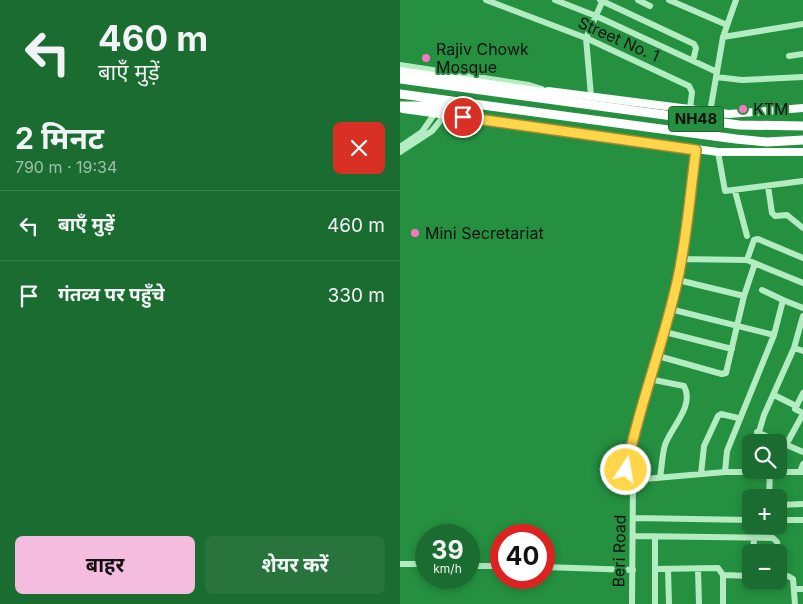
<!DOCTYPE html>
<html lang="hi">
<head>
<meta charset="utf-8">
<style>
  body { margin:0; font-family:Inter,"Noto Sans Devanagari",sans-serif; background:#28743c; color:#f1f3f6; height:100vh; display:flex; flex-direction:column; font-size:19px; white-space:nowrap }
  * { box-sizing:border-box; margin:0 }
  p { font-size:16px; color:#a0c0ab }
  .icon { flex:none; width:28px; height:28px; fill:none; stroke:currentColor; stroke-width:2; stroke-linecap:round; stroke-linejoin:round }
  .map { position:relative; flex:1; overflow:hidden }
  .panel { display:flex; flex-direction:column; background:#1b6c30; width:400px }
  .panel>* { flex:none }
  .top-card { background:#1b6c30; color:#f1f3f6; overflow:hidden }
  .fabs { position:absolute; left:342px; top:434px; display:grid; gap:10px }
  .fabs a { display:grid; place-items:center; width:45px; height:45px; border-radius:8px; background:#1b6c30; box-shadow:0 2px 8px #0003; font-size:25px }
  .speed { position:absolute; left:15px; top:524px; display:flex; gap:10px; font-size:25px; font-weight:700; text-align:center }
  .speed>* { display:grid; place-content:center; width:65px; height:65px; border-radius:50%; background:#1b6c30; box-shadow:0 2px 8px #0003; line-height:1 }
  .speed small { font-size:12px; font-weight:400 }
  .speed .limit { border:8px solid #d22; background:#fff; color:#111 }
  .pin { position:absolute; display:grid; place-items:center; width:42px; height:42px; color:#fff; margin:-21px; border:2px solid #fff; border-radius:50%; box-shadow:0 1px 5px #0007 }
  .me { position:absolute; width:55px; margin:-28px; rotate:12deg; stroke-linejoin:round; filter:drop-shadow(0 0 4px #0008) }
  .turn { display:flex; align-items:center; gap:18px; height:105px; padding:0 15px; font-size:22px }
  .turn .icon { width:65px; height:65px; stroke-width:2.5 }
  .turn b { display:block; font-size:35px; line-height:42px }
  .round { display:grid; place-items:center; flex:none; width:52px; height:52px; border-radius:8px; background:#28743c }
  .overview { display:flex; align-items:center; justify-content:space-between; height:85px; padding:0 15px }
  h1 { font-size:30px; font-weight:700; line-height:38px }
  .action { display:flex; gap:10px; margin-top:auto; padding:10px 15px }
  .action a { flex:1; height:58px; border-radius:8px; background:#f4bcdf; color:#111; font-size:20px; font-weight:700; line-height:58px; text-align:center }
  .action a+a { background:#28743c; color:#f1f3f6 }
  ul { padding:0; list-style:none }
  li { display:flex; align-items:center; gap:15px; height:70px; padding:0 15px; border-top:1px solid #397f4c }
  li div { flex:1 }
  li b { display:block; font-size:19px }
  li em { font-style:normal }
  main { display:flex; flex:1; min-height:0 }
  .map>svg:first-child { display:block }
</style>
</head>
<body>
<main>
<section class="panel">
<div class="top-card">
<div class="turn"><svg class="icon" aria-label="left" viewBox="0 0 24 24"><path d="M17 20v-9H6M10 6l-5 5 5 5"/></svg><div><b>460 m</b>बाएँ मुड़ें</div></div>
</div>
<div class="overview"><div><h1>2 मिनट</h1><p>790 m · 19:34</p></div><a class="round" style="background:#d93025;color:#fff"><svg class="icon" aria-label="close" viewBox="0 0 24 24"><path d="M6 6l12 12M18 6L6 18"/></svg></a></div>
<ul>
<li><svg class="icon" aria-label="left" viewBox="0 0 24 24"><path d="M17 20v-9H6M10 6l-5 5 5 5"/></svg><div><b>बाएँ मुड़ें</b></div><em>460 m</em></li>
<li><svg class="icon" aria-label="arrive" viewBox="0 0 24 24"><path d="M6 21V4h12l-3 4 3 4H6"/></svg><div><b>गंतव्य पर पहुँचे</b></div><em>330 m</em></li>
</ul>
<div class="action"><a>बाहर</a><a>शेयर करें</a></div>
</section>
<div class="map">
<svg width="403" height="604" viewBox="0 0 403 604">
  <rect width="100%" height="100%" fill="#249040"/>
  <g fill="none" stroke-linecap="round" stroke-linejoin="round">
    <!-- minor -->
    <path stroke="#b4ecc2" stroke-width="6" d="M86 0 186 38 289 86 292 92 290 109
      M155 0 196 16 317 72
      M200 0 294 44 296 48 293 61
      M238 0 250 6
      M269 0 327 25
      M323 37 403 24
      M389 56 403 54
      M0 65 129 85 142 89
      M316 77 342 80 403 77
      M191 96 186 38 203 0
      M310 112 323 37 336 0
      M0 147 22 132 35 113
      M0 152 32 131 45 115
      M318 152 325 191 403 181
      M368 186 372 213 375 216 387 215 403 228
      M335 191 347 236
      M280 259 347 260 403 283
      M347 260 354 240 358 239 403 258
      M278 280 344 296
      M383 300 403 308
      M270 309 374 335
      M265 332 332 349
      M394 348 403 351
      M258 356 322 374 326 373 344 296 355 263
      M249 379 284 386C295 406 271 427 265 445 262 455 262 466 260 477
      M403 393 395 409 403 413
      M374 395 396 406
      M357 432 403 452
      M356 442 364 415 394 348 403 316
      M386 445 403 414
      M325 472 327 451 374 335 383 300 362 290
      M400 472 403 464
      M301 474 304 446 318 416 321 414 338 418
      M233 480 325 472H403
      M369 498 370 472
      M379 505 403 504
      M234 518 351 520
      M379 520H403
      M234 536 373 538 377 542 378 552
      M255 537V604
      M353 552 354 539
      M0 564H26
      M69 566H101
      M144 567 233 570
      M255 569 318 568 323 575V604
      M268 569 269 604
      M298 569 299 604
      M323 575 351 576
      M379 576H388L393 579 395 604
      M395 589H403
      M232 604 233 480 226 470 237 420 258 356 277 282 296 149"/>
    <!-- major -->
    <path stroke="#fafffb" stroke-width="8" d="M0 71 151 93
      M148 91 329 114 403 108
      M3 109 318 152H403"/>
    <!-- highway -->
    <path stroke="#fff" stroke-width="9" d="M0 79 339 125 403 126
      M0 94 336 139 367 142 403 140
      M0 106H40L64 109"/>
  </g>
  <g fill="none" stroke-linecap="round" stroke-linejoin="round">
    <defs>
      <path id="route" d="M63 117 296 150C290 193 287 239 277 282 263 346 239 405 226 470"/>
    </defs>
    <!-- route casing -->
    <use href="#route" stroke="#a68a30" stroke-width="12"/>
    <!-- route -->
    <use href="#route" stroke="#ffd54a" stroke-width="9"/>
  </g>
  <!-- markers -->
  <g fill="#f778c2" stroke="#249040" stroke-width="2">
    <circle cx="26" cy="58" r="5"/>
    <circle cx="343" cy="109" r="5"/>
    <circle cx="15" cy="233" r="5"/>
  </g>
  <g text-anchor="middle" stroke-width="4" stroke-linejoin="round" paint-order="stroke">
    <!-- shield labels -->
    <rect fill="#249040" stroke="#17371f" stroke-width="1" x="268.5" y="106.5" width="55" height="25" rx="4"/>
    <g font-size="15" font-weight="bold" fill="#111">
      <text x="296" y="124">NH48</text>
    </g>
    <!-- street labels -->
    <g font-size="16" fill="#111" stroke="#249040">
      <text transform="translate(219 39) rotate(24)" y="6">Street No. 1</text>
      <text transform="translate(219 551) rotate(-89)" y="6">Beri Road</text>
    </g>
    <!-- poi labels -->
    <g font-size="16" fill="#111" stroke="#249040" text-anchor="start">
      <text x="36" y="55">Rajiv Chowk<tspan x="36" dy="18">Mosque</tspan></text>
      <text x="353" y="115">KTM</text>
      <text x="25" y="239">Mini Secretariat</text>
    </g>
  </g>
</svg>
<div class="fabs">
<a><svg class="icon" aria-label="search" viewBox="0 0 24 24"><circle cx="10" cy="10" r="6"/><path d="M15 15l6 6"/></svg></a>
<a>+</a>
<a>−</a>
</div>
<div class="speed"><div>39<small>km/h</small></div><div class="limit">40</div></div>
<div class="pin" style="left:63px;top:117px;background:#d93025"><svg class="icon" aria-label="arrive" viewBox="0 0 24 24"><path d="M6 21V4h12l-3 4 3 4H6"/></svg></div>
<svg class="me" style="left:226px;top:470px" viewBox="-20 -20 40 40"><circle r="17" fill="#ffd54a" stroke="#fff" stroke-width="3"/><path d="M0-11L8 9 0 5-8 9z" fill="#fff"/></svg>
</div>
</main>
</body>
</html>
